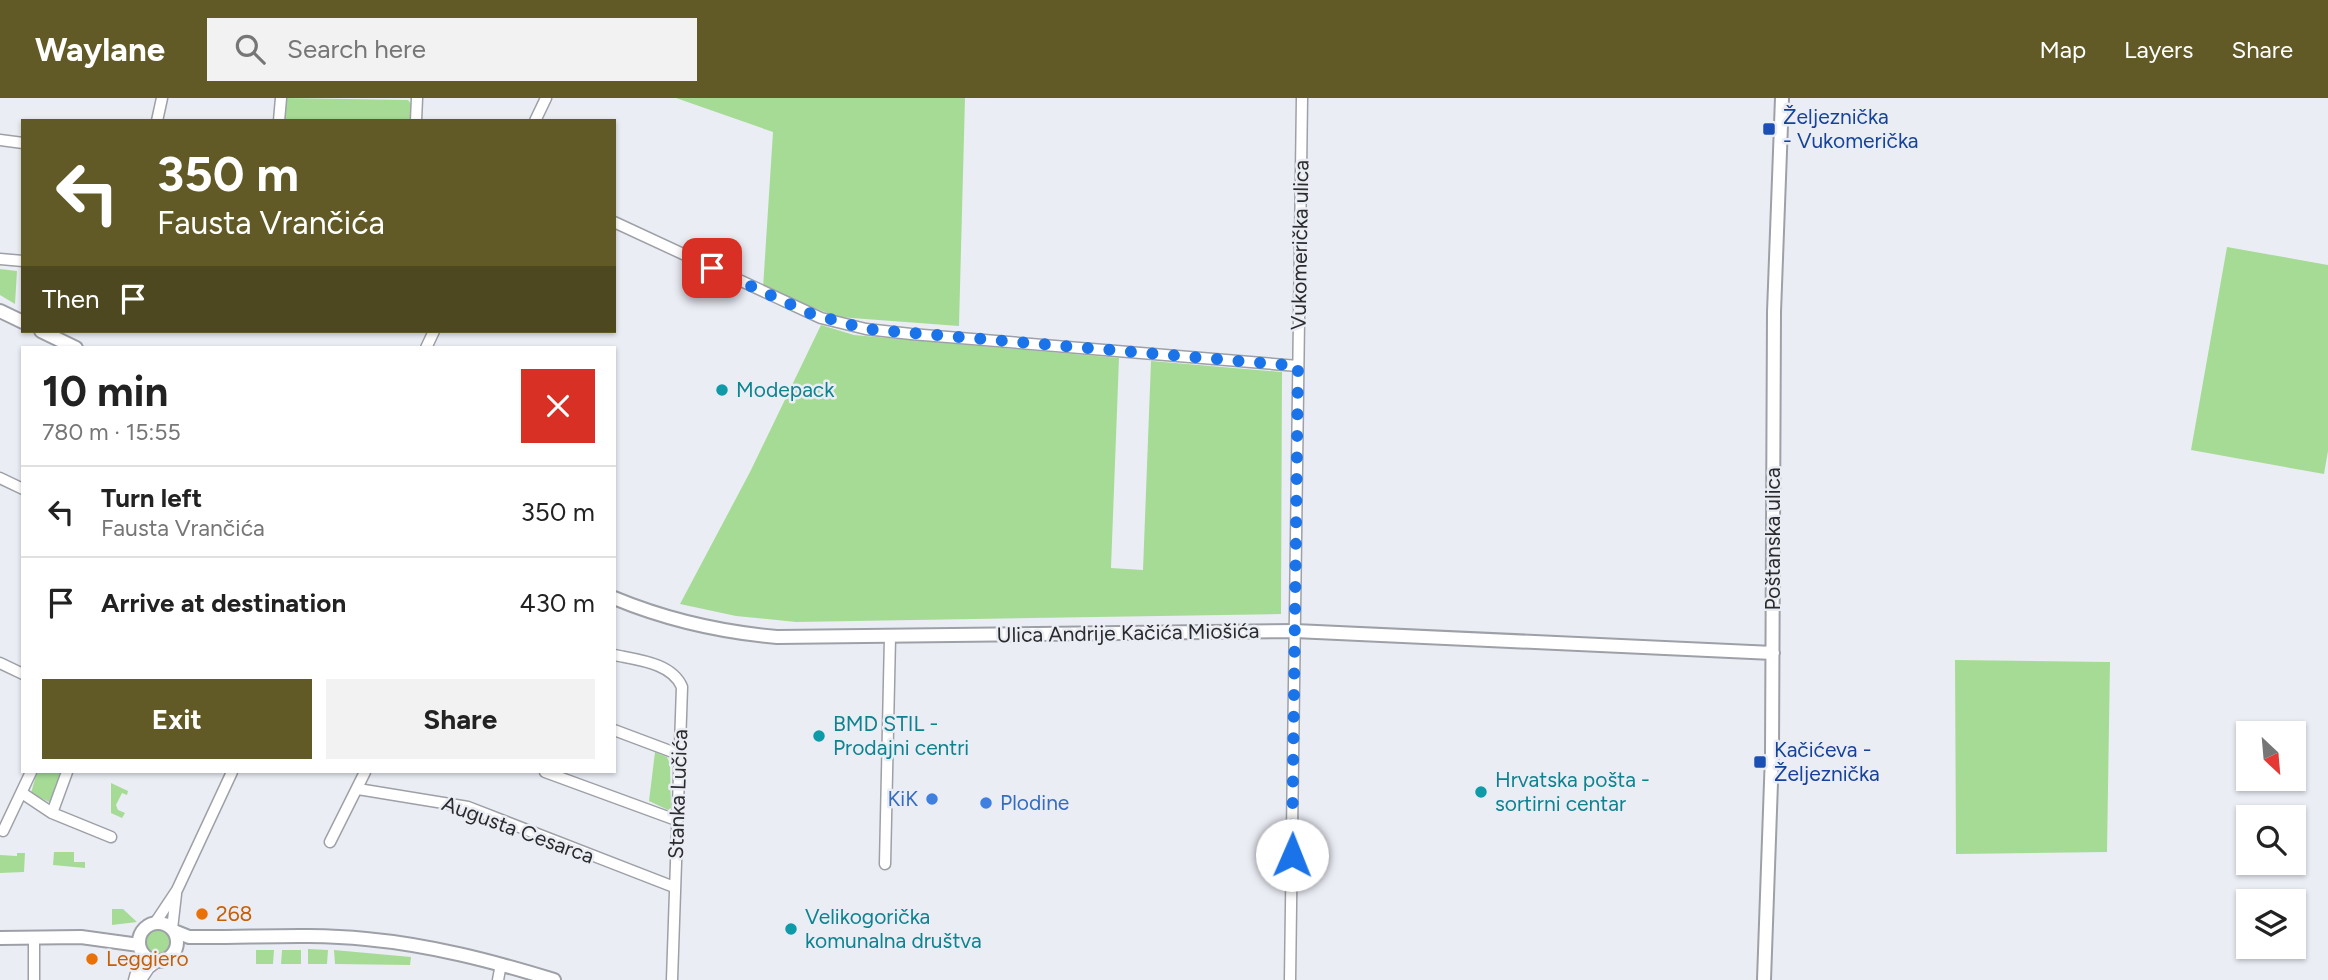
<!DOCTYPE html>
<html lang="en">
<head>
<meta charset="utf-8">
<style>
  body { margin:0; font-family:Figtree,sans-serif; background:#f2f2f2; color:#222; height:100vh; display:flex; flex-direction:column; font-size:26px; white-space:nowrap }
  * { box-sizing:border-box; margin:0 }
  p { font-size:23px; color:#767676 }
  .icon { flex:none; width:38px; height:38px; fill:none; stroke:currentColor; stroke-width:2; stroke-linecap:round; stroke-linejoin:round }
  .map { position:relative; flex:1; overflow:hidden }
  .details { position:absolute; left:21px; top:248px; width:595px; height:427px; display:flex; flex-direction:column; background:#fff; border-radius:0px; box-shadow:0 2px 5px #0004 }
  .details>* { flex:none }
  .banner { position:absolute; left:21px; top:21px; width:595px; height:214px; border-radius:0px; box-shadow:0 2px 5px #0004; background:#615a27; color:#fff; overflow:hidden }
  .needle { width:46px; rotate:154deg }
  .tools { position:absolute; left:2236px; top:623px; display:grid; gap:14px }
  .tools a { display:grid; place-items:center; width:70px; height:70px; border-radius:0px; background:#fff; box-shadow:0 2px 5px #0004; font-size:35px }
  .pin { position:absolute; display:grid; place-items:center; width:60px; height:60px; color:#fff; margin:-30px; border-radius:14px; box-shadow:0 4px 10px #0006 }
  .me { position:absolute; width:77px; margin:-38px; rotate:1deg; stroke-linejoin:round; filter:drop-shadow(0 0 5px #0008) }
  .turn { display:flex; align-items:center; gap:24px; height:147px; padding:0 21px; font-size:32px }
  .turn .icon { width:91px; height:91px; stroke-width:2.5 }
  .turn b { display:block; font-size:49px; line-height:60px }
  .then { display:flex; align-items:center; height:66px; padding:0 21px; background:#0003; gap:14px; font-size:26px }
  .round { display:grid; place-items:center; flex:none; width:74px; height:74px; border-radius:0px; background:#f2f2f2 }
  .headline { display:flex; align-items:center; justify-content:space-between; height:119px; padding:0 21px }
  h1 { font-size:42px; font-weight:700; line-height:52px }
  .cta { display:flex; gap:14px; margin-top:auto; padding:14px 21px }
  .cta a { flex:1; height:80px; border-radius:0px; background:#615a27; color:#fff; font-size:28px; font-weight:700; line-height:80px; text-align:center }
  .cta a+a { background:#f2f2f2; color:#222 }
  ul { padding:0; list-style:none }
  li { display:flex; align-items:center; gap:21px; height:91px; padding:0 21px; border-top:2px solid #e0e0e0 }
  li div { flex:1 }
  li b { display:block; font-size:26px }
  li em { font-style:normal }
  header { display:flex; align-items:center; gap:42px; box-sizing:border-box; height:98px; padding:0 35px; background:#615a27; color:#fff }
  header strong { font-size:33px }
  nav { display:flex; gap:38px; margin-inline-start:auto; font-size:24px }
  .search { width:490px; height:63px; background:#f2f2f2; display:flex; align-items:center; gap:18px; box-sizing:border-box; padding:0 24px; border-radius:0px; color:#767676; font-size:26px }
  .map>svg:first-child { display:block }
</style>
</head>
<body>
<header>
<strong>Waylane</strong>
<div class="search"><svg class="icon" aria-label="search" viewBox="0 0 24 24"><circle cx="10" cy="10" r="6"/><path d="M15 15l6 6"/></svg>Search here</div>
<nav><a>Map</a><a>Layers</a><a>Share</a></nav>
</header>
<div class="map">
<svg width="2328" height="882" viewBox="0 0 2328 882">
  <rect width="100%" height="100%" fill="#ebedf5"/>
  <!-- green -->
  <path fill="#a6db96" d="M286 0 408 2 412 7 411 23H284Z
    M676 0H965L959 228 838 219 763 190 773 34Z
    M2227 149 2328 167V353L2324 376 2191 352Z
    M0 171 17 173 15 206 0 197Z
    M821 227 854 237 1119 260 1111 470 1143 472 1151 263 1282 274 1281 516 796 524 736 518 680 506 750 374Z
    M1955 562 2110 564 2107 754 1956 756Z
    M655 654 667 659 670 666 671 710 668 712 649 703Z
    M37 674H64L54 700 49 704 31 695Z
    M111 685 128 693 127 697 122 695 116 707 118 712 125 715 122 720 111 715Z
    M54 754H74V764H85V770L53 767Z
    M17 755H25L24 774 0 775V757L17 758Z
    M112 811H123L137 824 112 827Z
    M146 844a12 12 0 1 1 24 0a12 12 0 1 1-24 0Z
    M308 851 328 852 327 866H308Z
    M256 852H274L273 866H256Z
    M282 852H301V866H281Z
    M334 852 411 859 410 867 335 866Z"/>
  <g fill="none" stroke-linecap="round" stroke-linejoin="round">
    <defs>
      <path id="minor" d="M157 23 162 0
        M279 23 281 0
        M416 23 417 0
        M535 23 546 0
        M0 42 23 45
        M614 124 821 220 866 231 911 236 1298 268
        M0 161 23 163
        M426 250 434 233
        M0 380 23 391
        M614 557C638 562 672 565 682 589L672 882
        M0 565 23 576
        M614 632 678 656
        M545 674 676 722
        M358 691 468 709 674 789
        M22 695 52 715 67 674
        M52 715 111 739
        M3 733 31 674
        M330 744 365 674
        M885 766 890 539
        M155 825 177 792 232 674
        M172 831 176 796
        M34 882V839
        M134 882 142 854
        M141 882 149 870 158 863
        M498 882 501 866
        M1290 882 1302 0"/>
      <path id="major" d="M0 213 23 224
        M41 233 76 250
        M614 500C667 522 720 534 777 539L1295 533 1773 555
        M139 844a19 19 0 1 1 38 0a19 19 0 1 1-38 0Z
        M174 833 189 839C248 840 307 835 366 841 431 847 492 863 554 882
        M0 840 81 839 139 847
        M1764 882 1772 656 1774 214 1782 0"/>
    </defs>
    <!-- minor casing -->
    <use href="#minor" stroke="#9ea0a7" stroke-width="13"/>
    <!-- major casing -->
    <use href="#major" stroke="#9ea0a7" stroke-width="16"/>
    <!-- minor -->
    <use href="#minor" stroke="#fff" stroke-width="10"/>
    <!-- major -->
    <use href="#major" stroke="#fff" stroke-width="12"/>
  </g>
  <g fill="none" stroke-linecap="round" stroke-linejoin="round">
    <!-- route -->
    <path stroke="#1a73e8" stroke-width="12" stroke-dasharray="0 21.6" d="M712 170 809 215 866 231 1298 268 1292 757"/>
  </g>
  <!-- markers -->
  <g fill="#1a4fb4" stroke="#ebedf5" stroke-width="2.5">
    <rect x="1762" y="24" width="14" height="14" rx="3.5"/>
    <rect x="1753" y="657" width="14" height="14" rx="3.5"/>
  </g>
  <g fill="#0f9aa8" stroke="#ebedf5" stroke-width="2.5">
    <circle cx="722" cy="292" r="7"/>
    <circle cx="819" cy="638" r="7"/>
    <circle cx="1481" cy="694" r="7"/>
    <circle cx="791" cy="831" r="7"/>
  </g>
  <g fill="#3f7fe0" stroke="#ebedf5" stroke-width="2.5">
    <circle cx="932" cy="701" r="7"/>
    <circle cx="986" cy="705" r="7"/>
  </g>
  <g fill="#e8710a" stroke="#ebedf5" stroke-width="2.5">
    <circle cx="202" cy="816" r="7"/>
    <circle cx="92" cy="861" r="7"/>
  </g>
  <g text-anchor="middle" stroke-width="5" stroke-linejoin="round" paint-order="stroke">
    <!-- transit labels -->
    <g font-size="21" fill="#164399" stroke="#ebedf5" text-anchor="start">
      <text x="1783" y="26">Željeznička<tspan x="1783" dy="24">- Vukomerička</tspan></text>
      <text x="1774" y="659">Kačićeva -<tspan x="1774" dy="24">Željeznička</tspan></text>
    </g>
    <!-- street labels -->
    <g font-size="21" fill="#2a2b2e" stroke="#ebedf5">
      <text transform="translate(1300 147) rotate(-89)" y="7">Vukomerička ulica</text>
      <text transform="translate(1773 441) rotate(-90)" y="7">Poštanska ulica</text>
      <text transform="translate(1128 535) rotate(-1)" y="7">Ulica Andrije Kačića Miošića</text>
      <text transform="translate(678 696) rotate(-88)" y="7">Stanka Lučića</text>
      <text transform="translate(518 732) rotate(20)" y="7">Augusta Cesarca</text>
    </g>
    <!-- culture labels -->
    <g font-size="21" fill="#0d838f" stroke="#ebedf5" text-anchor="start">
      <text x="736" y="299">Modepack</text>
      <text x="833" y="633">BMD STIL -<tspan x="833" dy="24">Prodajni centri</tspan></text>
      <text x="1495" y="689">Hrvatska pošta -<tspan x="1495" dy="24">sortirni centar</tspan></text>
      <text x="805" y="826">Velikogorička<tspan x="805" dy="24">komunalna društva</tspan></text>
    </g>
    <!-- shop labels -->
    <g font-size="21" fill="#366cbe" stroke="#ebedf5" text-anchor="end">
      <text x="918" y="708">KiK</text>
      <text x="1000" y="712" text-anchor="start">Plodine</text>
    </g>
    <!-- food labels -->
    <g font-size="21" fill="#c56008" stroke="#ebedf5" text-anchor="start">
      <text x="216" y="823">268</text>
      <text x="106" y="868">Leggiero</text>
    </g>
  </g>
</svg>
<div class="tools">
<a><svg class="needle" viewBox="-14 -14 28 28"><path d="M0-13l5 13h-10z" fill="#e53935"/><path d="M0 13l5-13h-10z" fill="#767676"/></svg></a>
<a><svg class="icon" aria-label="search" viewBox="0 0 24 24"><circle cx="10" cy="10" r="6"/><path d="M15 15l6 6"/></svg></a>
<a><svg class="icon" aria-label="layers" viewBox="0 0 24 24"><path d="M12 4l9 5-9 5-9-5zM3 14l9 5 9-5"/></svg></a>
</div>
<div class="pin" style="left:712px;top:170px;background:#d93025"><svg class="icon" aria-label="arrive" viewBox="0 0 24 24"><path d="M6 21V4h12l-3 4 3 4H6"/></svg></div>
<svg class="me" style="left:1292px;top:757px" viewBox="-20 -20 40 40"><circle r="19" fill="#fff"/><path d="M0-13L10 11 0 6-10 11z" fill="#1a73e8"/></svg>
<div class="banner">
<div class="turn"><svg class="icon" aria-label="left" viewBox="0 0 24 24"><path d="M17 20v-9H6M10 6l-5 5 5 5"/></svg><div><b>350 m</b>Fausta Vrančića</div></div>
<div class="then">Then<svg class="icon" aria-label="arrive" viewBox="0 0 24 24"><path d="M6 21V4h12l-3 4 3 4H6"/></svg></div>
</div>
<section class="details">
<div class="headline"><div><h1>10 min</h1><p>780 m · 15:55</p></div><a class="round" style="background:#d93025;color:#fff"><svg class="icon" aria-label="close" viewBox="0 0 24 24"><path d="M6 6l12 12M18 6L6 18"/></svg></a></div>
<ul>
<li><svg class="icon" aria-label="left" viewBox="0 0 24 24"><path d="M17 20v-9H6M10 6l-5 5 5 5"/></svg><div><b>Turn left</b><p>Fausta Vrančića</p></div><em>350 m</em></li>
<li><svg class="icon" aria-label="arrive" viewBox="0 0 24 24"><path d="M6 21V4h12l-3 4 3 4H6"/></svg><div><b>Arrive at destination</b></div><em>430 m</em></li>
</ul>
<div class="cta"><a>Exit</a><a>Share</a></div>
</section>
</div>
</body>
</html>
